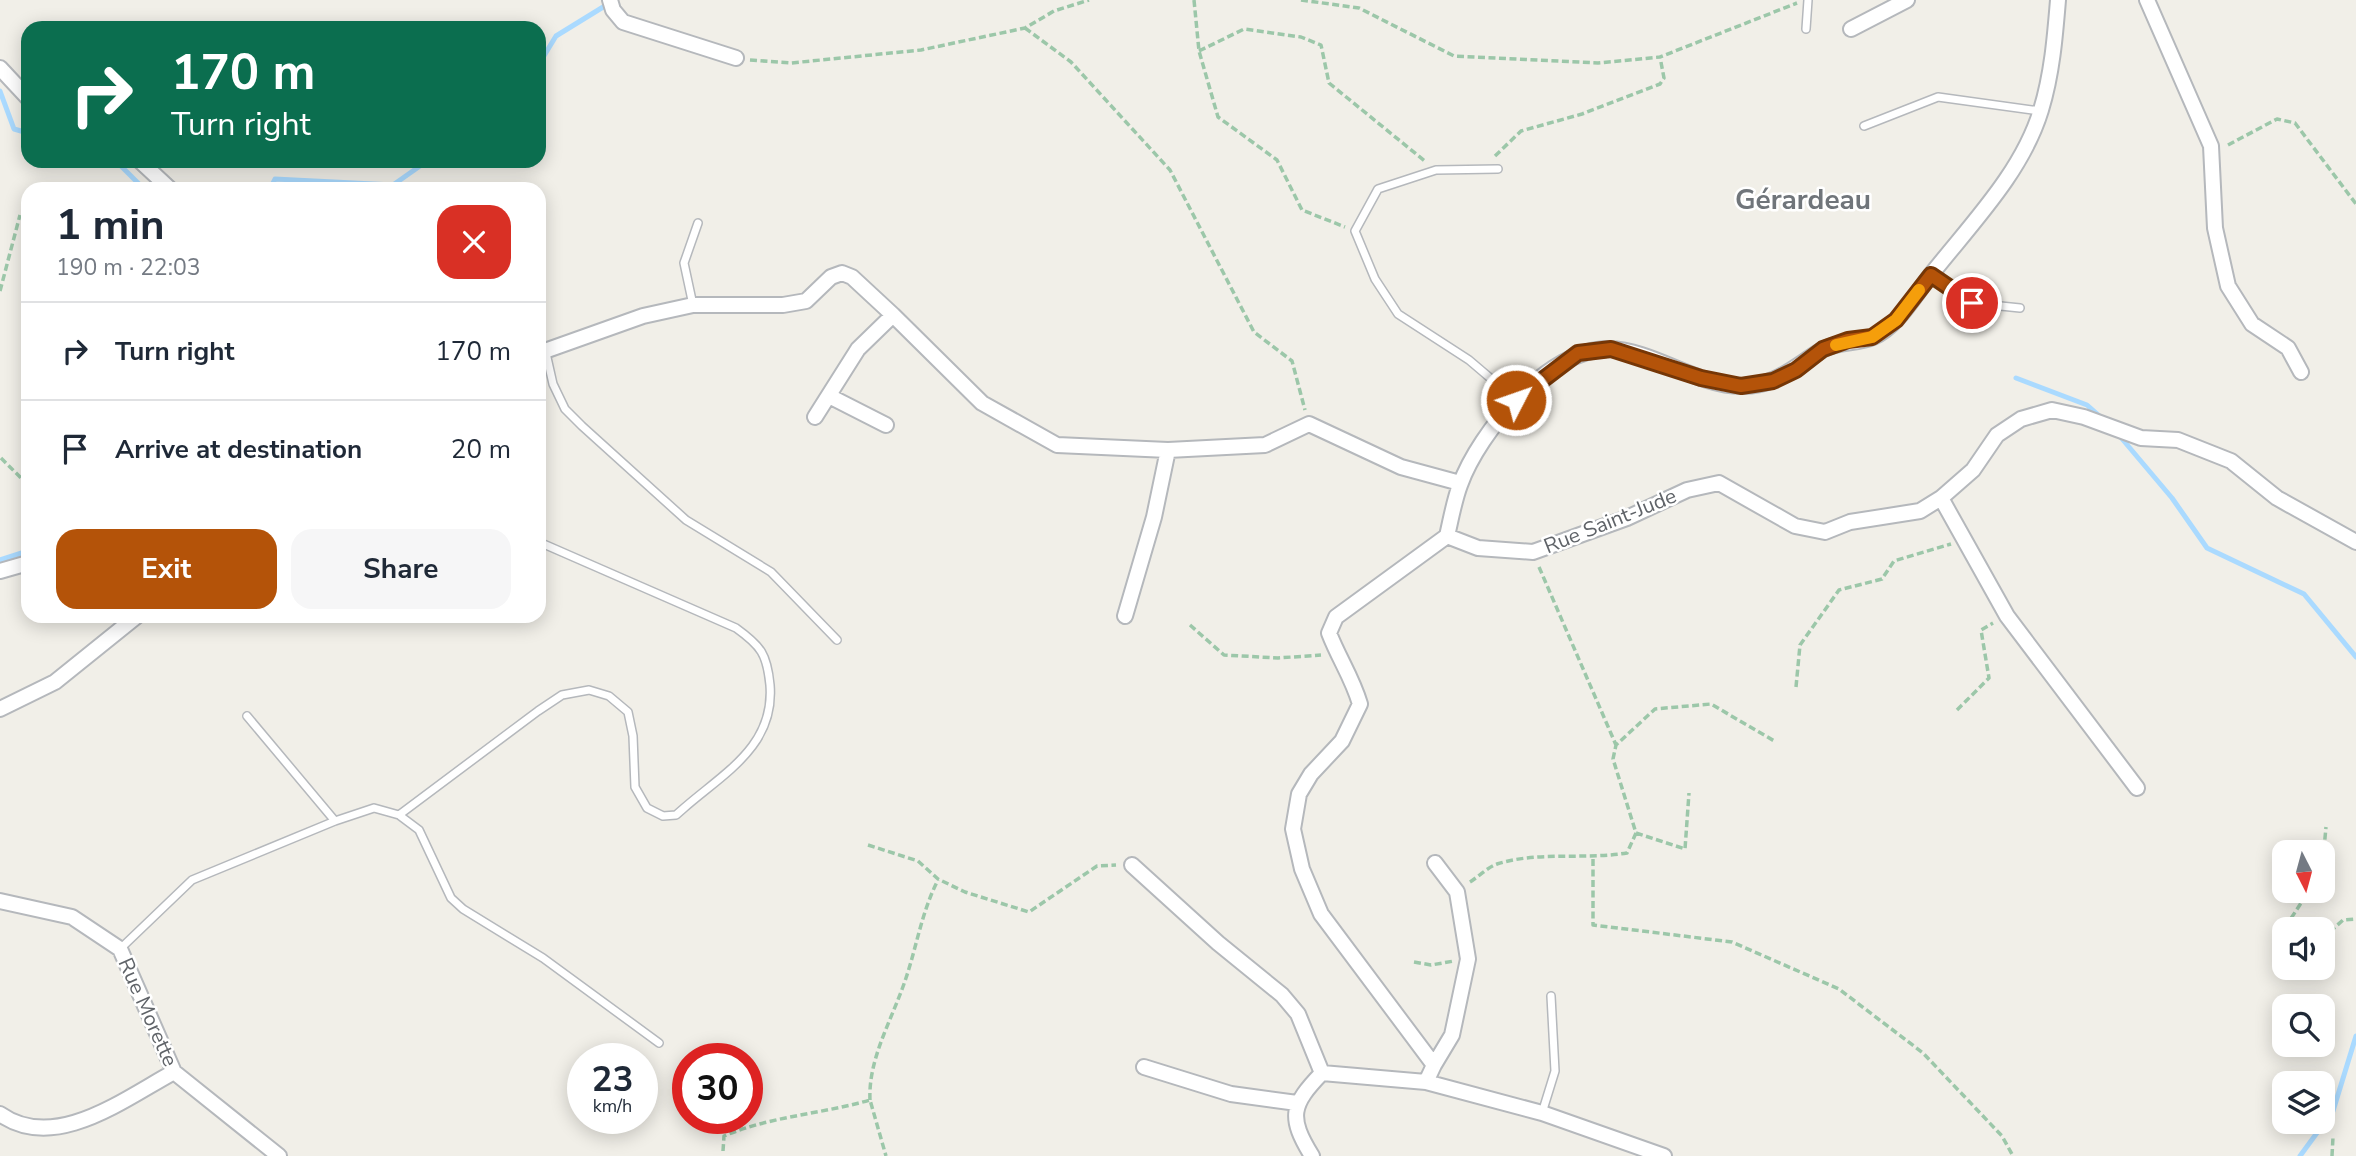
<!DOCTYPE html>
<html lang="en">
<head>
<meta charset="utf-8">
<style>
  body { margin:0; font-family:"Nunito Sans",sans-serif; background:#f6f6f7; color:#1f2937; height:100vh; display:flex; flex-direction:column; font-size:26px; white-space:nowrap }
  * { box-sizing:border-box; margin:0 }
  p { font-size:23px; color:#747a83 }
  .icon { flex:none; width:38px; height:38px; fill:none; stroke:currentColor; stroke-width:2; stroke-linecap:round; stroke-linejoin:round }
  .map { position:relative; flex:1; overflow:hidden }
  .sheet { position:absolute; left:21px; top:182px; width:525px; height:441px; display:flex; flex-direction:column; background:#fff; border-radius:21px; box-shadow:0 4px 18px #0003 }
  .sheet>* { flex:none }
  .hud { position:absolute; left:21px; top:21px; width:525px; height:147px; border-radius:21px; box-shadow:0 4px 18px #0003; background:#0b6e4f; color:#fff; overflow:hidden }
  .needle { width:46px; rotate:174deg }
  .tools { position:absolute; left:2272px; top:840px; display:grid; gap:14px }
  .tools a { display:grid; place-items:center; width:63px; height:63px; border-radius:14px; background:#fff; box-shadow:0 4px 18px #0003; font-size:35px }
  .speed { position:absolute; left:567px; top:1043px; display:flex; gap:14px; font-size:35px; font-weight:700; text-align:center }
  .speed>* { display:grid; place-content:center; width:91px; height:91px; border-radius:50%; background:#fff; box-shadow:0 4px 18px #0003; line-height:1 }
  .speed small { font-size:18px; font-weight:400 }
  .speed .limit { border:10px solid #d22; background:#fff; color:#111 }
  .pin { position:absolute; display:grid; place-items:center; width:60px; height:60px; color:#fff; margin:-30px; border:4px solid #fff; border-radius:50%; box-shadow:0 2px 7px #0007 }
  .me { position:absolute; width:77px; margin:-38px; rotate:49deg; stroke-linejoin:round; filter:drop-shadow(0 0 5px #0008) }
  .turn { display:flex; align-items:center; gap:24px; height:147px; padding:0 35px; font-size:32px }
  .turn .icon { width:91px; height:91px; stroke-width:2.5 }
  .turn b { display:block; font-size:49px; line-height:60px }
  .round { display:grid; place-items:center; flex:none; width:74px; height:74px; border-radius:21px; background:#f6f6f7 }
  .headline { display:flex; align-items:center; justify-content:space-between; height:119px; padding:0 35px }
  h1 { font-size:42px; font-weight:700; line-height:52px }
  .cta { display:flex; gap:14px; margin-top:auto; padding:14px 35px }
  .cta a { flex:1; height:80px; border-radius:21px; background:#b45309; color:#fff; font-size:28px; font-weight:700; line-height:80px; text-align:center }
  .cta a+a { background:#f6f6f7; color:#1f2937 }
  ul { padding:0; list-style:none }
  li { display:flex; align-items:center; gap:21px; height:98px; padding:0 35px; border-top:2px solid #e0e1e3 }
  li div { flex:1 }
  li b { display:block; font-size:26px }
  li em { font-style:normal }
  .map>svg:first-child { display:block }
</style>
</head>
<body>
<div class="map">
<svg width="2356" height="1156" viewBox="0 0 2356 1156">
  <rect width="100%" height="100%" fill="#f1efe8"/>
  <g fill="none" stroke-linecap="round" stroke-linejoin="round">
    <!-- stream -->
    <path stroke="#aadaff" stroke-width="5" d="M539 64 556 36 608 4
      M0 91 14 129 28 133
      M109 161 119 164 144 189
      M270 189 275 179 393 185 427 161
      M2016 378 2087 405 2104 420
      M2118 434 2172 498 2207 548 2304 594 2356 657
      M0 560 28 551
      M2300 1156 2333 1111 2356 1036"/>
    <defs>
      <path id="lane" d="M1806 29 1808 0
        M1864 126 1938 97 2040 111
        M1498 169 1436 170 1378 189 1355 231 1375 279 1398 314 1469 360 1516 400
        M1931 275 1972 303 2020 308
        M693 305 684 263 698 223
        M546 353 553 384 565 409 582 426 686 520 771 572 837 640
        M247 716 335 821
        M399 815 538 711 562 695 589 690 609 696 628 712 633 736 635 787 647 808 663 816 676 815 684 808C724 773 775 746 770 685 767 654 761 646 736 628L539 542
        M120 949 192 880 335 821 374 808 399 815 419 830 451 898 463 909 543 958 659 1043
        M1542 1113 1555 1071 1551 996"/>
      <path id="street" d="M610 0 613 10 623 22 736 58
        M2147 0 2211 146 2215 228 2228 286 2252 324 2288 348 2301 372
        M1851 29 1907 0
        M0 68 28 98
        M140 161 170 189
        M539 353 643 316 693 305H783L806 301 831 277 842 273 852 277 893 315 982 403 1057 445 1168 450
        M829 396 886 425
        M815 417 858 349 893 315
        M1941 498 2007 616 2137 788
        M1447 536C1451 519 1454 501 1460 485 1479 432 1549 348 1609 349 1653 350 1697 386 1741 386 1775 387 1795 366 1822 350 1838 341 1857 344 1873 337 1897 327 1914 296 1930 276 1970 225 2022 173 2041 110 2052 74 2055 37 2058 0
        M0 571 28 563
        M1125 616 1154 517 1168 450 1265 445 1309 424 1401 467 1460 483
        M0 709 55 682 137 616
        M1132 865 1218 943 1282 995 1298 1014 1322 1073
        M0 901 72 917 120 949 174 1072 279 1156
        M1434 1065 1452 1035 1468 959 1457 892 1435 863
        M1144 1067 1231 1094 1297 1103
        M1426 1082 1542 1113 1664 1156
        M0 1114C55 1153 124 1099 174 1072
        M1312 1156C1288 1117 1291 1105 1322 1073L1426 1082 1434 1065 1321 914 1302 869 1293 829 1299 794 1311 774 1342 741 1360 704C1352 677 1339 659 1329 633L1336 617 1447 536 1478 548 1533 552 1627 518 1687 490 1719 483 1795 526 1825 532 1850 522 1920 511 1941 498 1973 470 1997 435 2021 419 2052 410 2084 417 2141 438 2178 440 2231 461 2277 498 2356 542"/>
    </defs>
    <!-- lane casing -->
    <use href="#lane" stroke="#b5b8bc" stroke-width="10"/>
    <!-- street casing -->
    <use href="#street" stroke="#b5b8bc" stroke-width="18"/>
    <!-- path -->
    <path stroke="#9cc7a9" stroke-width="3.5" stroke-dasharray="7 3.5" stroke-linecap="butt" d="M1194 0 1199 51 1218 117 1277 160 1302 210 1345 227
      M1301 0 1359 8 1454 56 1598 63 1660 57 1797 3
      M1025 28 1071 62 1170 170 1254 332 1292 361 1305 410
      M1199 51 1244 29 1301 37 1321 45 1329 83 1426 162
      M750 60 791 63 921 50 1025 28 1054 11 1089 0
      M2228 145 2277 119 2295 123 2356 204
      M1495 156 1521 131 1582 114 1660 84 1664 78 1660 57
      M0 291 20 215
      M1 458 28 485
      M1539 567 1616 745
      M1190 625 1224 655 1278 658 1321 655
      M1796 687 1800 645 1839 590 1882 579 1894 561 1951 544
      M1957 710 1989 678 1981 630 1993 623
      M1636 833 1685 849 1689 793
      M868 845 918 861 938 879 965 892 1029 912 1097 866 1116 865
      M1593 859V925L1732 942 1839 989 1923 1053 2002 1136 2013 1156
      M2322 871 2326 827
      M1470 882C1478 877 1488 867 1497 864 1538 851 1584 860 1627 853L1636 833 1613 759 1616 745 1655 709 1711 704 1776 742
      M2284 936 2282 932 2309 891
      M2322 939 2343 920 2356 919
      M1414 962 1431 965 1454 961
      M870 1100C868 1058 893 1018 906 978 917 945 922 911 938 880
      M723 1151 724 1136C771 1116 822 1114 870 1100L886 1156
      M2332 1156 2333 1137"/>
    <!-- lane -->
    <use href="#lane" stroke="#fff" stroke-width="7"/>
    <!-- street -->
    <use href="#street" stroke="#fff" stroke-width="14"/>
  </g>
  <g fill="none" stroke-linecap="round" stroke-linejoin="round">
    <defs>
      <path id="route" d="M1516 400 1578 353 1611 349 1701 378 1741 386 1773 381 1796 370 1823 349 1848 340 1872 337 1896 320 1931 275 1972 303"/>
    </defs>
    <!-- route casing -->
    <use href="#route" stroke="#753606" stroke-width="18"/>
    <!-- route -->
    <use href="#route" stroke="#b45309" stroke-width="12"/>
    <!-- slow -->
    <path stroke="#f59e0b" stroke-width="12" d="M1836 345 1872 337 1896 320 1919 290"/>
  </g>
  <g text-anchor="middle" stroke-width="5" stroke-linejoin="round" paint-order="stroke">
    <!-- street labels -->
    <g font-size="21" fill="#5f6368" stroke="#fff">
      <text transform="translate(1610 521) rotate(-22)" y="7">Rue Saint-Jude</text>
      <text transform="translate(148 1012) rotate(66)" y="7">Rue Morette</text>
    </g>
    <!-- district labels -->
    <g font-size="28" font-weight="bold" fill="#70757a" stroke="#fff">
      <text x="1803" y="209">Gérardeau</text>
    </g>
  </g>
</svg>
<div class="tools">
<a><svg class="needle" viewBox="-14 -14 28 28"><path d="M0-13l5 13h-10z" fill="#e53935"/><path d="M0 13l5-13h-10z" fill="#747a83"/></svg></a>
<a><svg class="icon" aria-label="sound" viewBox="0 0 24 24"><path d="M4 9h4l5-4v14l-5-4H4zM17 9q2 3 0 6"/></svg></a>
<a><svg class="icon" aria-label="search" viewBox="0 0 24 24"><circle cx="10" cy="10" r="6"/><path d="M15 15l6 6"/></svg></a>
<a><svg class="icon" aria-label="layers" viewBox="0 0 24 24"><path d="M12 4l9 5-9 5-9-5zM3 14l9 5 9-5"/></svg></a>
</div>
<div class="speed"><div>23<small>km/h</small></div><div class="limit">30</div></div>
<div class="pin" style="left:1972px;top:303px;background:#d93025"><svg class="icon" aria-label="arrive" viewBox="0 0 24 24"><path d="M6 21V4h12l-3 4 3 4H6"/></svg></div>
<svg class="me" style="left:1516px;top:400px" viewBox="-20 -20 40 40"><circle r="17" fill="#b45309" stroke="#fff" stroke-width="3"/><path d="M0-11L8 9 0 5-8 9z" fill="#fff"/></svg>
<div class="hud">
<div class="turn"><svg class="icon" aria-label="right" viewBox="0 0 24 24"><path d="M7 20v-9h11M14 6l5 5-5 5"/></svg><div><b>170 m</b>Turn right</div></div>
</div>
<section class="sheet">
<div class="headline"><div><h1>1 min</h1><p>190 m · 22:03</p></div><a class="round" style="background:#d93025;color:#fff"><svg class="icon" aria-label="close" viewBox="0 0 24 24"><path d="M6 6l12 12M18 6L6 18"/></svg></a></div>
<ul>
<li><svg class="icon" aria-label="right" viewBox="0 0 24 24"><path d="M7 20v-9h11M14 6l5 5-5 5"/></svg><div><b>Turn right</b></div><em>170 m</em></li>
<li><svg class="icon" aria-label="arrive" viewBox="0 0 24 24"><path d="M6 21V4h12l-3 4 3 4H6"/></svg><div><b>Arrive at destination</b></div><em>20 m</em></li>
</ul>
<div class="cta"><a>Exit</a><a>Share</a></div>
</section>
</div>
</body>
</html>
